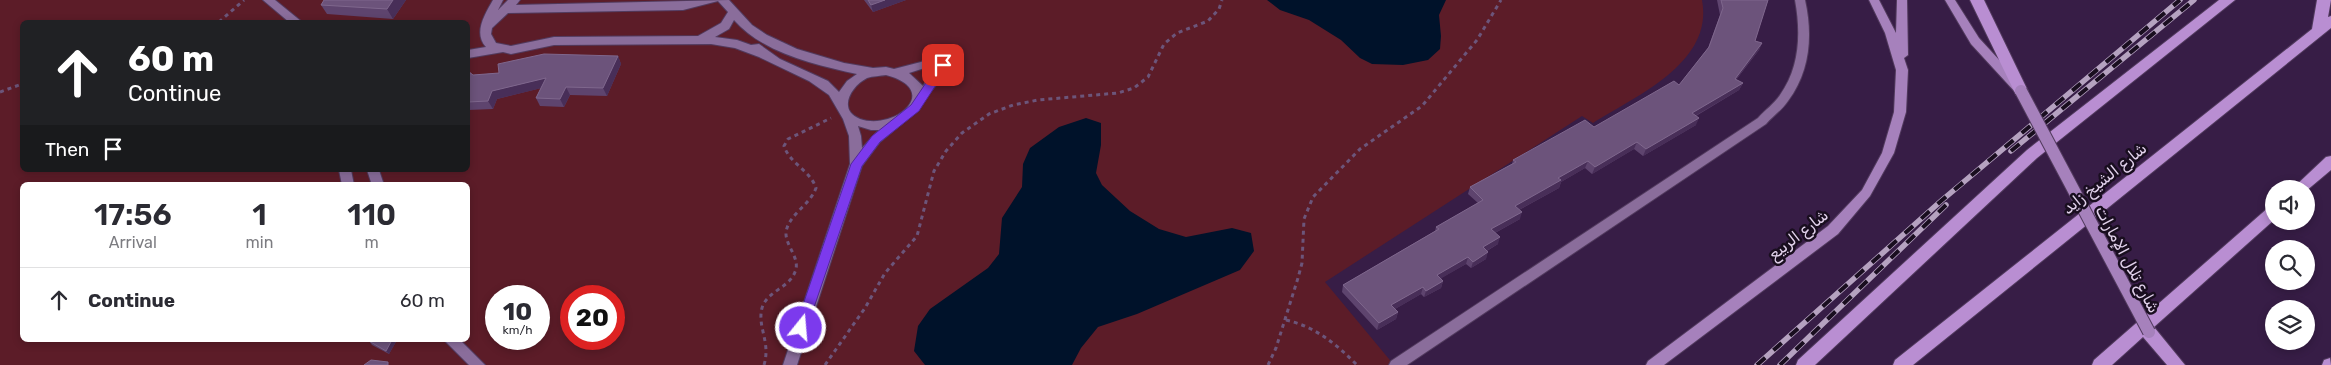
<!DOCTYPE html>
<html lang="en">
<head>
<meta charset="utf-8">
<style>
  body { margin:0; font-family:Rubik,"Noto Naskh Arabic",sans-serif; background:#f7f7f7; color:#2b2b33; height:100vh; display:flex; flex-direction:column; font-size:19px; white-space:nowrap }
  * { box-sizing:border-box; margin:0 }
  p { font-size:16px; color:#7c7c81 }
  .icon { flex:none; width:28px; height:28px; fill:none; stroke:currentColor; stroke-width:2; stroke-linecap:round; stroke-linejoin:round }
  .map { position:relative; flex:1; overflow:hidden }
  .details { position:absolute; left:20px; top:182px; width:450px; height:160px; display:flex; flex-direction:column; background:#fff; border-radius:8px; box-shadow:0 2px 8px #0003 }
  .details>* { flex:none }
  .hud { position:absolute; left:20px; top:20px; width:450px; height:152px; border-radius:8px; box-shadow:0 2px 8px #0003; background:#202124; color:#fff; overflow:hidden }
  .fabs { position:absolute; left:2265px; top:180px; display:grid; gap:10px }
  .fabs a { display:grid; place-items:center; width:50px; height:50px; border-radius:50%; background:#fff; box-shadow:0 2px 8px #0003; font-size:25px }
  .speed { position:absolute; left:485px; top:285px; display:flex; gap:10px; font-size:25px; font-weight:700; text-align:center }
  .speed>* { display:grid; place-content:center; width:65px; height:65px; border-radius:50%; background:#fff; box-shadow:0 2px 8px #0003; line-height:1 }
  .speed small { font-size:12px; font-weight:400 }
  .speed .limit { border:8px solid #d22; background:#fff; color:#111 }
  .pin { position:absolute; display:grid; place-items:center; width:42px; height:42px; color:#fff; margin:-21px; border-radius:10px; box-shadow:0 2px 8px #0006 }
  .me { position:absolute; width:55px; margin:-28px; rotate:17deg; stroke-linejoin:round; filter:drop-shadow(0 0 4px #0008) }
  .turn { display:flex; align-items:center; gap:18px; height:105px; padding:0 25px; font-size:22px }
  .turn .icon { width:65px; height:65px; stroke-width:2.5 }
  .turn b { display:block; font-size:35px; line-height:42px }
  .then { display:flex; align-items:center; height:48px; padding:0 25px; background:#0003; gap:10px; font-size:19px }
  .eta { display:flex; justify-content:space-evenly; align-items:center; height:85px; text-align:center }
  .eta b { font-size:30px; font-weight:600; line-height:35px }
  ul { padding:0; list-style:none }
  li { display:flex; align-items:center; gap:15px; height:65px; padding:0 25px; border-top:1px solid #e1e1e2 }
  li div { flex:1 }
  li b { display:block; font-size:19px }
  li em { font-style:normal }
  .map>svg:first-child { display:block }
</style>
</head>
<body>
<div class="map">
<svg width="2331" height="365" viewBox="0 0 2331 365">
  <rect width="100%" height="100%" fill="#371d46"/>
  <!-- green -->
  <path fill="#5c1c28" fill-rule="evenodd" d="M0 0H1702C1714 63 1636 96 1593 123L1582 116 1325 282 1394 365H0ZM22 22H468V170H22ZM22 185H468V340H22ZM496 296H539V339H496ZM571 296H614V339H571Z"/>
  <!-- water -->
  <path fill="#00122a" d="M1267 0H1446L1439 15 1441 36 1440 49 1428 60 1403 65 1372 64 1360 58 1341 40 1309 20 1280 10Z
    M1086 118 1101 123V145L1096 173 1102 185 1130 211 1159 229 1186 237 1232 228 1251 233 1254 251 1240 270 1137 314 1098 327 1081 348 1072 365H925L914 351 918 326 930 309 988 268 999 254 1002 218 1022 187 1023 164 1030 148 1059 127Z"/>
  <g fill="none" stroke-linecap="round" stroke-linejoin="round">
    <defs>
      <path id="minor" d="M263 0H275L302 22H289Z
        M493 0H503L498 10 508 0H520L516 5 729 0 752 25 767 35 797 49 844 63 873 68 886 67 894 69 921 62 944 50H952L954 53 941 79 922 102 917 111 880 142 862 166 797 365H783L850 164 849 136 843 119 829 95 809 81 759 57 735 48 711 44 554 45 511 54 503 52 468 58V50L486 47C473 33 485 14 493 0ZM718 1 728 12 721 23 698 36 554 37 511 46 496 43 491 34 492 28 508 13 683 10ZM734 20C763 53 815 65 857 74L847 81 839 92 828 81 780 59 759 44 751 45 737 40 715 37 729 29ZM937 64 923 86 909 73ZM886 75C943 90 895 131 860 119 837 110 851 86 867 78 873 76 880 76 886 75ZM858 126 871 130H879L862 148 861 136Z
        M1795 0H1805C1813 36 1810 71 1788 101 1782 110 1773 116 1766 124L1407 365H1389L1391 361 1758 118C1765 110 1774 104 1780 95 1800 67 1801 33 1795 0Z
        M339 170H351L354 185H342Z
        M367 170H379L384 185H372Z
        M444 340H460L485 365H469Z"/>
      <path id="major" d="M1869 0H1879L1896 33 1897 0H1907L1908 55 1904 58 1908 70 1906 112 1894 153 1870 196 1838 234 1664 365H1646L1648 361 1828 226 1862 190 1882 153 1894 112 1896 70 1885 33Z
        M1945 0H1955L1979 38 2024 87 2026 90 2024 93H2016L1971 44Z"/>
      <path id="highway" d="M1970 0H1984L2028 91 2026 95H2016Z
        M2219 0H2235L2037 158 1815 365H1796L1798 360 2027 150Z
        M2317 0H2331L2328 17 2331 16V28L1913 365H1893L1895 360 2312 29Z
        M2331 156V170L2306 191V189H2292L2326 157Z
        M2274 205V220L2154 327 2185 365H2167L2143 337 2112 365H2092L2094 360 2269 207Z
        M2330 358 2331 365H2322L2324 360Z"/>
    </defs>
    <!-- minor casing -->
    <use href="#minor" stroke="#513a5d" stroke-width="2"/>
    <!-- major casing -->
    <use href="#major" stroke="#513a5d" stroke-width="2"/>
    <!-- highway casing -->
    <use href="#highway" stroke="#513a5d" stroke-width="2"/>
    <!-- path -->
    <path stroke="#6c557a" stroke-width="3" stroke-dasharray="4 4" stroke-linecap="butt" d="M219 22 244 0
      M0 92 22 84
      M1286 320C1316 327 1336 344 1357 365
      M764 365C771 342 757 327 762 308 767 291 789 288 795 272 801 258 785 246 786 232 789 214 810 205 816 188 810 170 790 164 784 146L788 139 831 118
      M825 365 865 308 885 273 917 236 934 171 946 151 962 133 989 114 1013 105 1038 100 1118 93 1134 88 1148 77 1164 44 1177 33 1208 21 1219 9 1222 0
      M1268 365 1276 348 1298 278 1302 263 1304 219 1313 197 1360 149 1422 106 1477 40 1501 0"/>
    <!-- minor -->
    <use href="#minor" fill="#8a6d9b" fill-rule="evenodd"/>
    <!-- major -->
    <use href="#major" fill="#a681bc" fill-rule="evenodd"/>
    <!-- highway -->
    <use href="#highway" fill="#b98ed2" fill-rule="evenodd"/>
    <defs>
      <path id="rail" d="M2011 151 2194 0
        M1757 365 1941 201 2180 0
        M1780 365 1946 205"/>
    </defs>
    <!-- rail casing -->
    <use href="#rail" stroke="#b5a2c0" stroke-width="5.5"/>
    <!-- rail -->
    <use href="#rail" stroke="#190e1f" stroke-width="4" stroke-dasharray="11" stroke-linecap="butt"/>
    <defs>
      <path id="major-bridge" d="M2021 91 2149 332"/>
    </defs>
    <!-- major-bridge casing -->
    <use href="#major-bridge" stroke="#513a5d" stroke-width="14" stroke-linecap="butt"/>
    <!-- major-bridge -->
    <use href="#major-bridge" stroke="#a681bc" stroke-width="12"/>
  </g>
  <!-- wall -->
  <path fill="#5e446e" d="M324 0H406L393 19 327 14 321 5Z
    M864 0H906L873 12Z
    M1717 0H1768L1755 41 1762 43 1759 50 1736 80 1743 83 1739 90 1696 116V125L1643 156 1634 149 1592 174 1585 168 1561 182 1559 188 1519 210 1520 219 1495 233 1498 244 1487 251 1486 259 1471 268 1466 264 1441 278 1443 281 1441 288 1424 297 1421 294 1395 309 1398 312 1396 319 1377 330 1342 292 1343 285 1435 231 1436 227 1478 203 1468 194 1470 187 1512 164 1513 160 1594 127 1679 85 1708 48 1720 15Z
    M618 56 621 64 607 96 570 95 564 107 540 106 536 98 541 88 497 99 493 109 468 110V71L473 75 499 73Z
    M397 340 389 354 372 345 369 341Z"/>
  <!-- shaded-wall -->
  <path fill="#482e58" d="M393 0H406L393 19 387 9Z
    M885 0H906L873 12 871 5Z
    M1762 43 1759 50 1731 86 1735 79Z
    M618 56 621 64 607 96 603 88Z
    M546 78 550 86 497 99 493 109 488 101 492 91Z
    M1743 83 1739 90 1688 120 1692 113Z
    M566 87 570 95 564 107 560 99Z
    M1699 118 1696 125 1643 156 1646 149Z
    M1637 142 1634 149 1592 174 1595 167Z
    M1588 161 1585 168 1561 182 1559 188 1513 213 1515 206 1558 178Z
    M1522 212 1520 219 1489 236 1491 229Z
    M1500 237 1498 244 1481 254 1483 247Z
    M1488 252 1486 259 1471 268 1473 262Z
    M1468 257 1466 264 1435 282 1437 275Z
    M1443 281 1441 288 1424 297 1426 291Z
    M1423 287 1421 294 1390 312 1391 305Z
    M1398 312 1396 319 1377 330 1379 323Z
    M392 340H397L389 354 386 351Z"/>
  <!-- building -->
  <path fill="#6c537b" stroke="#7f678d" d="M324 0H393L387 9 321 5Z
    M868 0H885L871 5Z
    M1721 0H1768L1755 41 1762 43 1735 79 1743 83 1692 113 1699 118 1646 149 1637 142 1595 167 1588 161 1558 178 1561 180 1515 206 1522 212 1491 229 1500 237 1483 247 1488 252 1473 262 1468 257 1437 275 1443 281 1426 291 1423 287 1391 305 1398 312 1379 323 1343 285 1439 229 1436 227 1483 200 1470 187 1516 162 1513 160 1585 120 1594 127 1674 81 1679 85 1709 47 1723 8Z
    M544 54 618 56 603 88 566 87 560 99 536 98 546 78 492 91 488 101 468 102V71L473 75 499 73 498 64Z
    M370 340H392L386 351 369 341Z
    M371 360 388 362V365H364Z"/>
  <!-- route -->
  <path fill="#7c3aed" stroke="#51269a" d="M943 61 949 65 919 111 880 142 862 166 807 328 806 332H797L795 328 851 164 872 136 911 105 940 62Z"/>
  <g text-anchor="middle" stroke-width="5" stroke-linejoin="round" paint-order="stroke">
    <!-- street labels -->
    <g font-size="16" fill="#e2d2ec" stroke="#190e1f">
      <text transform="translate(2104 178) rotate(-39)" y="6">شارع الشيخ زايد</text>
      <text transform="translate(1798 234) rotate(-38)" y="6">شارع الربيع</text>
      <text transform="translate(2128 259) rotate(62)" y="6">شارع تلال الإمارات</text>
    </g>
  </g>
</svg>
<div class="fabs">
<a><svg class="icon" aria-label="sound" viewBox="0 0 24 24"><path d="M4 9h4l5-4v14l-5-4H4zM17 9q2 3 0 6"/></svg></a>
<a><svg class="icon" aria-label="search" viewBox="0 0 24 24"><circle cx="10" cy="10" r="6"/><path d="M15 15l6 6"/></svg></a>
<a><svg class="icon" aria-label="layers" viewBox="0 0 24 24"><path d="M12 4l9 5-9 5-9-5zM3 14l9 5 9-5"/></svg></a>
</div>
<div class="speed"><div>10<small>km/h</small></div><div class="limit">20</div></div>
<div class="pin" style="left:943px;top:65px;background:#d93025"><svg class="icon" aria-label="arrive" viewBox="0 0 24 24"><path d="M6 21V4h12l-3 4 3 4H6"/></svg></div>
<svg class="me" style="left:801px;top:328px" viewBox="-20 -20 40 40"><circle r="17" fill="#7c3aed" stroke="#fff" stroke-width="3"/><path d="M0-11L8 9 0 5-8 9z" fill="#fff"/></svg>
<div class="hud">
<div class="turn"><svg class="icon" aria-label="ahead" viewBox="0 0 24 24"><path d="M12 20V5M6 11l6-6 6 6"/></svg><div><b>60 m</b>Continue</div></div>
<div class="then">Then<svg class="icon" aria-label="arrive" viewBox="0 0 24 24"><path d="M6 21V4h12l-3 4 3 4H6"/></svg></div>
</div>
<section class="details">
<div class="eta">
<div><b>17:56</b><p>Arrival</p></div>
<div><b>1</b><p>min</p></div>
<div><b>110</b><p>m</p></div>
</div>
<ul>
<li><svg class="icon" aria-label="ahead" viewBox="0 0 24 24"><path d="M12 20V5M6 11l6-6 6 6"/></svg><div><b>Continue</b></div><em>60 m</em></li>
</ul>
</section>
</div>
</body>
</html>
